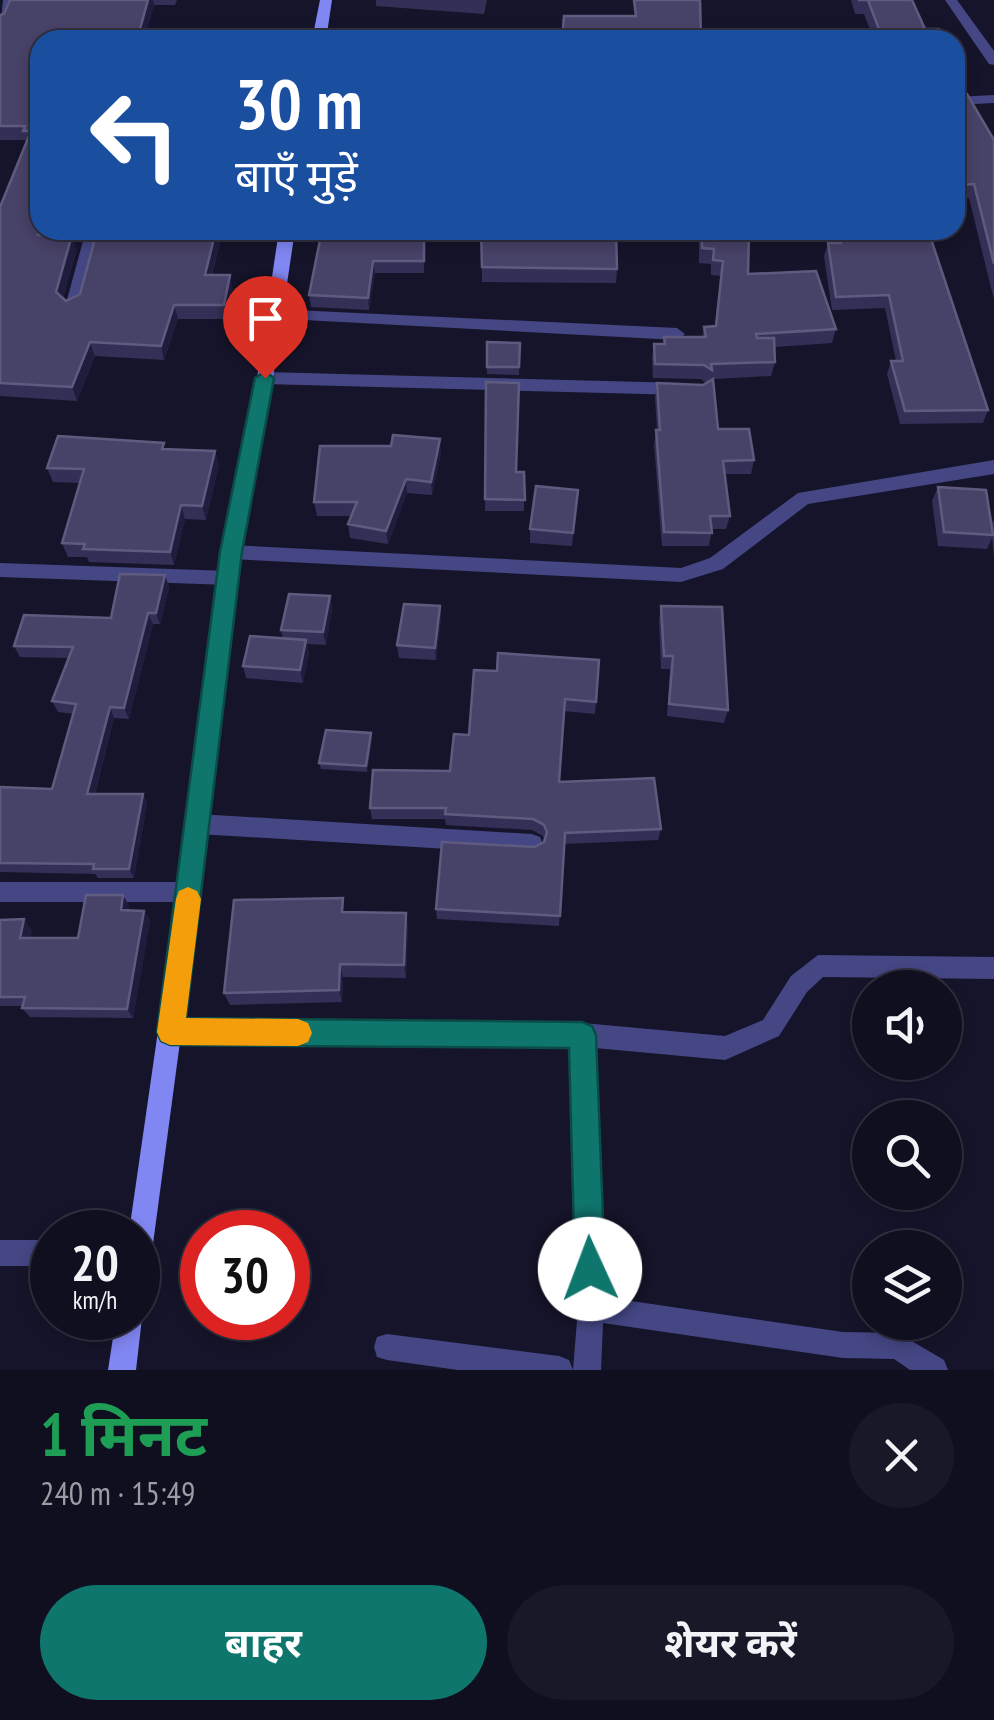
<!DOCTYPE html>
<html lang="hi">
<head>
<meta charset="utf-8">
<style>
  body { margin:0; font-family:"PT Sans Narrow","Noto Sans Devanagari",sans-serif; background:#191829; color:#f1f3f6; height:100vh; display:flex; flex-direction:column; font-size:38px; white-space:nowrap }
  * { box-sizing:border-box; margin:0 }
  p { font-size:32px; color:#9c9ca5 }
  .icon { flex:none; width:55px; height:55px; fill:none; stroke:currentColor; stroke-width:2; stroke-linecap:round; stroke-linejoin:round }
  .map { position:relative; height:1370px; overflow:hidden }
  .sheet { display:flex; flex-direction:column; background:#100f20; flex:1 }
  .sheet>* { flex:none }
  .top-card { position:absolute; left:30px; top:30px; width:935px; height:210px; border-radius:30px; box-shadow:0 5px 15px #0003,0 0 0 2px #302f3e; background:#1a4fa0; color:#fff; overflow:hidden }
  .fabs { position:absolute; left:852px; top:970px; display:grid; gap:20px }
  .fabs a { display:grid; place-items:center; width:110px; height:110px; border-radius:50%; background:#100f20; box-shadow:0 5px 15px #0003,0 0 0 2px #302f3e; font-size:50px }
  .speed { position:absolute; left:30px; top:1210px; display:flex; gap:20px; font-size:50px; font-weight:700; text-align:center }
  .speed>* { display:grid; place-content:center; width:130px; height:130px; border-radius:50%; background:#100f20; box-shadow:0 5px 15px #0003,0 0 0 2px #302f3e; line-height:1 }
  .speed small { font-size:25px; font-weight:400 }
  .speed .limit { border:15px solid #d22; background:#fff; color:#111 }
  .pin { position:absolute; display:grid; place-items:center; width:85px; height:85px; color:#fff; margin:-102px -42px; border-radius:50% 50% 50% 0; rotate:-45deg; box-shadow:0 0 10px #0007 }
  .pin .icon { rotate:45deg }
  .me { position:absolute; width:110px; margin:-55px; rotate:358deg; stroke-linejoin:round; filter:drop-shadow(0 0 8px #0008) }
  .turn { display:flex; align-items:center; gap:35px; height:210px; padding:0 40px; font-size:45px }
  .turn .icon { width:130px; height:130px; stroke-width:2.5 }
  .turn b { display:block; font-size:70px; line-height:85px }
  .round { display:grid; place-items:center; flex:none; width:105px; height:105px; border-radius:52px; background:#191829 }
  .head { display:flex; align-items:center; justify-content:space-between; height:170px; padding:0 40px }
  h1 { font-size:60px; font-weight:700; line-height:75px; color:#1e9e55 }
  .button { display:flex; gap:20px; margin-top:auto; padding:20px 40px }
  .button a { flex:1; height:115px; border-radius:60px; background:#0f766e; color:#fff; font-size:40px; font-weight:700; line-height:115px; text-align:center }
  .button a+a { background:#191829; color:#f1f3f6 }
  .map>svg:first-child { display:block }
</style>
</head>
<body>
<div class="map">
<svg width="994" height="1370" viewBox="0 0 994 1370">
  <rect width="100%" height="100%" fill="#16142a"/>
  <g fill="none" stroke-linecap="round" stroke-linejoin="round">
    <!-- minor -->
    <path fill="#444784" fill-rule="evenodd" d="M3 0H15L7 25 0 29Z
      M945 0H957L994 51V65L989 64Z
      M994 95V103L955 105V97Z
      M86 230H102L81 307 73 312 65 307Z
      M273 309 677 328 685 334 677 340 267 318 265 314Z
      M265 372 683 383 691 389 683 395 265 384 257 378Z
      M994 460V474L808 504 723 569 681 582 231 559 222 552 231 545 681 568 710 558 798 493Z
      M0 563 229 571 238 578 229 585 0 577Z
      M198 814 532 834 540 837 543 844 540 851 532 854 198 834 190 831 187 824 190 817Z
      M0 882H189L197 885 200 892 197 899 189 902H0Z
      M818 955 994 957V979L823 977 807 992 779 1036 725 1060 595 1048 604 1297 843 1332 898 1333 944 1360 948 1370H910L894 1359 843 1358 603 1323 601 1370H573L578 1308 571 1046 171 1043 163 1039 159 1031 163 1023 171 1019 583 1023 725 1036 763 1020 791 976Z
      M0 1240H52V1266H0Z
      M387 1334 559 1356 569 1360 573 1370H458L387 1360 377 1357 374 1347 377 1337Z"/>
    <!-- secondary -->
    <path fill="#8187f2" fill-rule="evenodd" d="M320 0H332L326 40H312Z
      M279 230H295L273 378 240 552 200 892 151 1259 147 1268 138 1272V1232H129L178 892 222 552 257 378Z
      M138 1309 142 1318 136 1370H108L116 1318H138Z"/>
  </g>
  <!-- wall -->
  <path fill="#342f56" d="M10 0H177L175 5H154L144 40H40V230H50L48 235 77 249 63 298 66 301 223 230 212 275 233 290 227 319H178L164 360 95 356 77 401 0 396V207L26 143V140H0V15L4 14Z
    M376 0H487L484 14 376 6Z
    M851 0H912L925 29 944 40H874L864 14H855Z
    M955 66 957 92 994 140V300L969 198 956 199 955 198Z
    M322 230H425L424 273H375L369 310 311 307 309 295Z
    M481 230 617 269 616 283 482 282Z
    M699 230H749L748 274 836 329 832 343 775 347V362L771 376 713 379 718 429 754 460 751 474H725L730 516 726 529H712L709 546H662L654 444 657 430 655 398 657 383 703 385 706 383 701 379 653 378 652 358 654 344H663L664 337H702L704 327 715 326 721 276 711 275V264L699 263Z
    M880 230H928L988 410 983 423 900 424 887 374 891 361H896L885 308 832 310 824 256 828 243H836L839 231 879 232Z
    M487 342 520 343 519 375 487 374Z
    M486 382 516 472H524V511H485Z
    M166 450 219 465 206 520 185 519 174 565 89 562 87 557H68L62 543 80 483 53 482 47 468Z
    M441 453 432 495 407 493 388 544 350 538 348 524 351 516H317L314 502Z
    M938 487 991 524 994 519V557L992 538 987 549 938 546 932 501Z
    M578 490 572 546 530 543V529Z
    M165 575 169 587 160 624H153L129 719 114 718 95 794H143L147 804 134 878H98L95 874 0 872V787L52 789 73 714 58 712 52 701 69 658 20 657 14 646 111 618Z
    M330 596 332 609 326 645 307 644 309 653 303 683 246 678 243 666 283 639 281 630Z
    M440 606 441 619 436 660 399 658 397 645Z
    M661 606 728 710 724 723 667 716 670 669H661L659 619Z
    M599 660 595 714 564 711 559 782 661 829 658 840 564 844 559 926 437 919 436 909 544 842 543 836 532 830 446 825 445 819H372L370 808 450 771 469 735 497 671Z
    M372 739 367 772 321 769 319 763Z
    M123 895 129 906 128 910 144 911 150 921 133 1018 30 1017 22 1008V1006H0V920L32 930 30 938H78Z
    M346 913H406L408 927 406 978 343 977 342 1002 230 1005 224 993Z"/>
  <!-- shaded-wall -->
  <path fill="#201c3d" d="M148 0H153L154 5 144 40H137Z
    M40 230H50L43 250 38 235Z
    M216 230H223L208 289 205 275Z
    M72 235 77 249 61 306 56 292Z
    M373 261 375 273 369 310 368 298Z
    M230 275 233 290 227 319 224 305Z
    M174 305 178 319 164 360 161 346Z
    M90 342 95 356 77 401 72 387Z
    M440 439 441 453 432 495 431 482Z
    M215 451 219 465 206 520 202 506Z
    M406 479 407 493 388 544 386 531Z
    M181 505 185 519 174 565 170 552Z
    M165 575 169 587 160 624 156 613Z
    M330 596 332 609 326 645 323 632Z
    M440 606 441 619 436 660 435 648Z
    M148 613 153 624 129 719 124 708Z
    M306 640 309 653 303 683 300 670Z
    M110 707 114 718 92 804 87 794Z
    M371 733 372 739 367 772 366 766Z
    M143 794 147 804 134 878 129 869Z
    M123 895 129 906 127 921 121 910Z
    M144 911 150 921 133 1018 127 1009Z
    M406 913 408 927 406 978 404 965Z
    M24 919 32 930 28 948 20 938Z
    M340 964 343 977 342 1002 339 990Z"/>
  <!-- building -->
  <path fill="#474267" stroke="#5f5b7f" stroke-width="2.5" d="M10 0H148L137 40H40V230L38 235H72L56 292 66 301 80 294 96 235H100L102 230H216L205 275H230L224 305H174L161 346 90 342 72 387 0 383V207L31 131H23L25 126H0V15L4 14Z
    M634 0H700L701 40H562L564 16H636Z
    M858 0H912L925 29H939L944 40H883L868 0Z
    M955 66 961 79 956 83 957 94H967L994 140V264L974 184 961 185 955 176Z
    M322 230H424V261H373L368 298 309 295Z
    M481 230H616L617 269 482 267Z
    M702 230H749L748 274 816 271 836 329 756 334 757 338H774L775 362 711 364 712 370 704 365 655 364 654 344H665L664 337H706L704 327 716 326 723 261 713 260 714 249 702 248Z
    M882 230H928L988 410 905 411 891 361H903L889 295 836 297 828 243H841L839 231 882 232Z
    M487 342 520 343 519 367H487Z
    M713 379 718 429H749L754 460 723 461 730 516H710L712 533 664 532 656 430H660L657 383 703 385Z
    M486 382 519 383 516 472H524L525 500 485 499Z
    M393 435 440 439 431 482 406 479 386 531 348 524 357 502H314L320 446H391Z
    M58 436 164 443 162 449 215 451 202 506 181 505 170 552 83 549 85 544 62 543 84 469 47 468Z
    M536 486 578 490 573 533 530 529Z
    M938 487 986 490 993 535 944 532Z
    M120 574 165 575 156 613H148L124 708 110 707 87 794H143L129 869H93L94 864 0 863V787L52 789 76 704 52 701 73 647 14 646 24 615 111 618Z
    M289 594 330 596 323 632 281 630Z
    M404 604 440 606 435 648 397 645Z
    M661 606 722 607 728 710 669 704 673 656H664Z
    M250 636 306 640 300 670 243 666Z
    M498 653 599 660 596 702 565 699 559 782 654 778 661 829 565 833 560 916 436 909 442 842 534 847 544 842 547 832 544 825 533 819 445 814 446 808H370L373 770 450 771 454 734 469 735 474 670 497 671Z
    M326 730 371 733 366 766 319 763Z
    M86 895H123L121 910 144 911 127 1009 22 1008 25 997H0V920L24 919 20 938H78Z
    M343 898 342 912 406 913 404 965 340 964 339 990 224 993 234 900Z"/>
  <!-- route -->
  <path fill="#0f766e" stroke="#0a4d48" stroke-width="2.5" d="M265 371 274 378 242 552 186 1018 582 1022 592 1026 596 1035 605 1269 600 1279 590 1284 579 1279 575 1269 569 1048 170 1045 161 1041 157 1032 220 552 255 378Z"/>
  <!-- slow -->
  <path fill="#f59e0b" d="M188 887 197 891 201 899 186 1018 298 1019 308 1023 312 1033 308 1042 298 1046 170 1045 161 1041 157 1032 176 899 179 891Z"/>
</svg>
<div class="fabs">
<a><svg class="icon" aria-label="sound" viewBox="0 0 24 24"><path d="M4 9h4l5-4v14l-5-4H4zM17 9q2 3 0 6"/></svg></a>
<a><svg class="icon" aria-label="search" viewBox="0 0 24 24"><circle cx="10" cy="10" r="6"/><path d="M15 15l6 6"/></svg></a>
<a><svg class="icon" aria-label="layers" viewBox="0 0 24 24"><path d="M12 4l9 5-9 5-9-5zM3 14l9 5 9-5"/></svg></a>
</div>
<div class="speed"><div>20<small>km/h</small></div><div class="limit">30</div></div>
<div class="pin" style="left:265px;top:378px;background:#d93025"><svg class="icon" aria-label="arrive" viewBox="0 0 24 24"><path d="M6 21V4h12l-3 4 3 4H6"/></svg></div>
<svg class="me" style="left:590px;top:1269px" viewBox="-20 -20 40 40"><circle r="19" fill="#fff"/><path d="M0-13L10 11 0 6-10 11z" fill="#0f766e"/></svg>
<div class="top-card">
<div class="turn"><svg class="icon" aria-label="left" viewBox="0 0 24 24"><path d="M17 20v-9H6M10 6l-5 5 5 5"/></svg><div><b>30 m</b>बाएँ मुड़ें</div></div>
</div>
</div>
<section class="sheet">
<div class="head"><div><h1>1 मिनट</h1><p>240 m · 15:49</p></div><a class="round"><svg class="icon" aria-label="close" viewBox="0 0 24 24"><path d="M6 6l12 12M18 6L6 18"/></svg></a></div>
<div class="button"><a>बाहर</a><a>शेयर करें</a></div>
</section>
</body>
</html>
